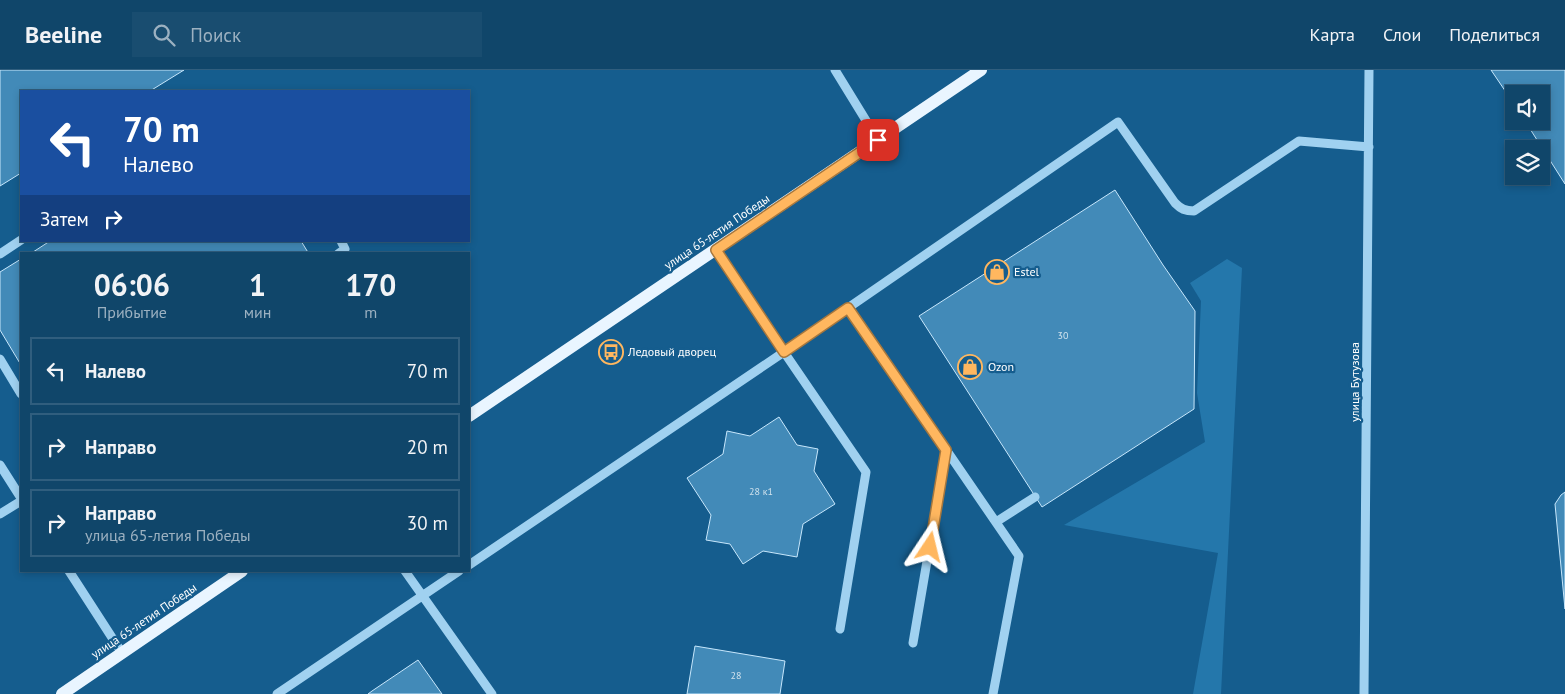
<!DOCTYPE html>
<html lang="ru">
<head>
<meta charset="utf-8">
<style>
  body { margin:0; font-family:"PT Sans",sans-serif; background:#194d70; color:#f1f3f6; height:100vh; display:flex; flex-direction:column; font-size:19px; white-space:nowrap }
  * { box-sizing:border-box; margin:0 }
  p { font-size:16px; color:#9cb1c1 }
  .icon { flex:none; width:28px; height:28px; fill:none; stroke:currentColor; stroke-width:2; stroke-linecap:round; stroke-linejoin:round }
  .map { position:relative; flex:1; overflow:hidden }
  .details { position:absolute; left:20px; top:182px; width:450px; height:320px; display:flex; flex-direction:column; background:#10466a; border-radius:0px; box-shadow:0 2px 8px #0003,0 0 0 1px #305e7e }
  .details>* { flex:none }
  .guide { position:absolute; left:20px; top:20px; width:450px; height:152px; border-radius:0px; box-shadow:0 2px 8px #0003,0 0 0 1px #305e7e; background:#1a4fa0; color:#fff; overflow:hidden }
  .tools { position:absolute; left:1505px; top:15px; display:grid; gap:10px }
  .tools a { display:grid; place-items:center; width:45px; height:45px; border-radius:0px; background:#10466a; box-shadow:0 2px 8px #0003,0 0 0 1px #305e7e; font-size:25px }
  .pin { position:absolute; display:grid; place-items:center; width:42px; height:42px; color:#fff; margin:-21px; border-radius:10px; box-shadow:0 2px 8px #0006 }
  .me { position:absolute; width:55px; margin:-28px; rotate:10deg; stroke-linejoin:round; filter:drop-shadow(0 0 4px #0008) }
  .turn { display:flex; align-items:center; gap:18px; height:105px; padding:0 20px; font-size:22px }
  .turn .icon { width:65px; height:65px; stroke-width:2.5 }
  .turn b { display:block; font-size:35px; line-height:42px }
  .then { display:flex; align-items:center; height:48px; padding:0 20px; background:#0003; gap:10px; font-size:19px }
  .eta { display:flex; justify-content:space-evenly; align-items:center; height:85px; text-align:center }
  .eta b { font-size:30px; font-weight:600; line-height:35px }
  ul { padding:0; list-style:none }
  li { display:flex; align-items:center; gap:15px; height:68px; margin:0 10px 8px; padding:0 10px; border:2px solid #305e7e; border-radius:0px }
  li div { flex:1 }
  li b { display:block; font-size:19px }
  li em { font-style:normal }
  header { display:flex; align-items:center; gap:30px; box-sizing:border-box; height:70px; padding:0 25px; background:#10466a; border-bottom:1px solid #305e7e }
  header strong { font-size:24px }
  nav { display:flex; gap:28px; margin-inline-start:auto; font-size:18px }
  .search { width:350px; height:45px; background:#194d70; display:flex; align-items:center; gap:12px; box-sizing:border-box; padding:0 18px; border-radius:0px; color:#9cb1c1; font-size:19px }
  .map>svg:first-child { display:block }
</style>
</head>
<body>
<header>
<strong>Beeline</strong>
<div class="search"><svg class="icon" aria-label="search" viewBox="0 0 24 24"><circle cx="10" cy="10" r="6"/><path d="M15 15l6 6"/></svg>Поиск</div>
<nav><a>Карта</a><a>Слои</a><a>Поделиться</a></nav>
</header>
<div class="map">
<svg width="1565" height="624" viewBox="0 0 1565 624">
  <rect width="100%" height="100%" fill="#155d8e"/>
  <!-- green -->
  <path fill="#2477ab" d="M1227 189 1242 198 1221 624H1193L1218 483 1064 455 1205 372 1197 323 1201 231 1190 213Z"/>
  <!-- building -->
  <path fill="#428ab8" stroke="#c7e7fc" d="M0 0H184L150 21H21V103L0 116Z
    M1491 0H1565V114L1525 51H1541V24H1514V34Z
    M1115 120 1163 195 1195 241 1194 339 1042 437 919 246Z
    M50 171H301L309 184H30Z
    M21 189V295L0 260V202Z
    M779 347 797 375 818 379 814 401 835 434 803 454 797 487 763 481 743 494 730 474 706 470 711 445 687 408 723 384 727 361 750 366Z
    M1565 422V539L1555 434 1561 425Z
    M695 576 785 591 780 624H687Z
    M418 590 442 624H368L372 621Z"/>
  <g fill="none" stroke-linecap="round" stroke-linejoin="round">
    <!-- minor -->
    <path stroke="#a0d1f0" stroke-width="9" d="M835 0 878 70
      M0 184 21 170
      M338 184 345 179 341 171
      M849 238 1019 486 993 624
      M0 289 21 324
      M0 395 21 428
      M0 444 21 431
      M996 452 1035 427
      M469 495 784 282 716 180
      M69 501 122 583
      M405 501 492 624
      M840 559 866 402 784 282 1118 52 1175 133C1181 139 1185 141 1194 141L1299 71 1369 77
      M913 573 946 380
      M277 624 459 501
      M1364 624 1369 0"/>
    <!-- major -->
    <path stroke="#e9f5ff" stroke-width="12" d="M469 346 981 0
      M62 624 242 501"/>
  </g>
  <g fill="none" stroke-linecap="round" stroke-linejoin="round">
    <defs>
      <path id="route" d="M878 70 716 180 784 282 848 238 946 380 930 477"/>
    </defs>
    <!-- route casing -->
    <use href="#route" stroke="#a6773e" stroke-width="12"/>
    <!-- route -->
    <use href="#route" stroke="#ffb75f" stroke-width="9"/>
  </g>
  <!-- icons -->
  <defs>
    <symbol id="shop-ring" viewBox="-11 -11 22 22"><circle r="9.5" fill="#155d8e" stroke="#ffb75f" stroke-width="1.5"/><path d="M-5-2.5h2.3a2.7 3.5 0 0 1 5.4 0H5L5.5 6h-11ZM-1.5-2.5h3a1.5 2.3 0 0 0-3 0Z" fill="#ffb75f"/></symbol>
    <symbol id="bus-ring" viewBox="-11 -11 22 22"><circle r="9.5" fill="#155d8e" stroke="#ffb75f" stroke-width="1.5"/><path d="M-5-6H5V4H4V6H2V4H-2V6H-4V4H-5ZM-3.5-4V0h7V-4ZM-3.5 1.2v1.5H-2V1.2ZM2 1.2v1.5H3.5V1.2Z" fill="#ffb75f"/></symbol>
  </defs>
  <g fill-rule="evenodd">
    <use href="#shop-ring" x="983" y="188" width="28" height="28"/>
    <use href="#bus-ring" x="597" y="268" width="28" height="28"/>
    <use href="#shop-ring" x="956" y="283" width="28" height="28"/>
  </g>
  <g text-anchor="middle" stroke-width="4.5" stroke-linejoin="round" paint-order="stroke">
    <!-- number labels -->
    <g font-size="10" fill="#d0e2ed">
      <text x="1063" y="269">30</text>
      <text x="761" y="425">28 к1</text>
      <text x="736" y="609">28</text>
    </g>
    <!-- street labels -->
    <g font-size="12" fill="#fff" stroke="#155d8e">
      <text transform="translate(717 162) rotate(-34)" y="4">улица 65-летия Победы</text>
      <text transform="translate(1355 312) rotate(-90)" y="4">улица Бутузова</text>
      <text transform="translate(144 551) rotate(-34)" y="4">улица 65-летия Победы</text>
    </g>
    <!-- poi labels -->
    <g font-size="12" fill="#fff" stroke="#155d8e" text-anchor="start">
      <text x="1014" y="206">Estel</text>
      <text x="628" y="286">Ледовый дворец</text>
      <text x="988" y="301">Ozon</text>
    </g>
  </g>
</svg>
<div class="tools">
<a><svg class="icon" aria-label="sound" viewBox="0 0 24 24"><path d="M4 9h4l5-4v14l-5-4H4zM17 9q2 3 0 6"/></svg></a>
<a><svg class="icon" aria-label="layers" viewBox="0 0 24 24"><path d="M12 4l9 5-9 5-9-5zM3 14l9 5 9-5"/></svg></a>
</div>
<div class="pin" style="left:878px;top:70px;background:#d93025"><svg class="icon" aria-label="arrive" viewBox="0 0 24 24"><path d="M6 21V4h12l-3 4 3 4H6"/></svg></div>
<svg class="me" style="left:930px;top:477px" viewBox="-20 -20 40 40"><path d="M0-17L14 15 0 8-14 15z" fill="#ffb75f" stroke="#fff" stroke-width="4"/></svg>
<div class="guide">
<div class="turn"><svg class="icon" aria-label="left" viewBox="0 0 24 24"><path d="M17 20v-9H6M10 6l-5 5 5 5"/></svg><div><b>70 m</b>Налево</div></div>
<div class="then">Затем<svg class="icon" aria-label="right" viewBox="0 0 24 24"><path d="M7 20v-9h11M14 6l5 5-5 5"/></svg></div>
</div>
<section class="details">
<div class="eta">
<div><b>06:06</b><p>Прибытие</p></div>
<div><b>1</b><p>мин</p></div>
<div><b>170</b><p>m</p></div>
</div>
<ul>
<li><svg class="icon" aria-label="left" viewBox="0 0 24 24"><path d="M17 20v-9H6M10 6l-5 5 5 5"/></svg><div><b>Налево</b></div><em>70 m</em></li>
<li><svg class="icon" aria-label="right" viewBox="0 0 24 24"><path d="M7 20v-9h11M14 6l5 5-5 5"/></svg><div><b>Направо</b></div><em>20 m</em></li>
<li><svg class="icon" aria-label="right" viewBox="0 0 24 24"><path d="M7 20v-9h11M14 6l5 5-5 5"/></svg><div><b>Направо</b><p>улица 65-летия Победы</p></div><em>30 m</em></li>
</ul>
</section>
</div>
</body>
</html>
